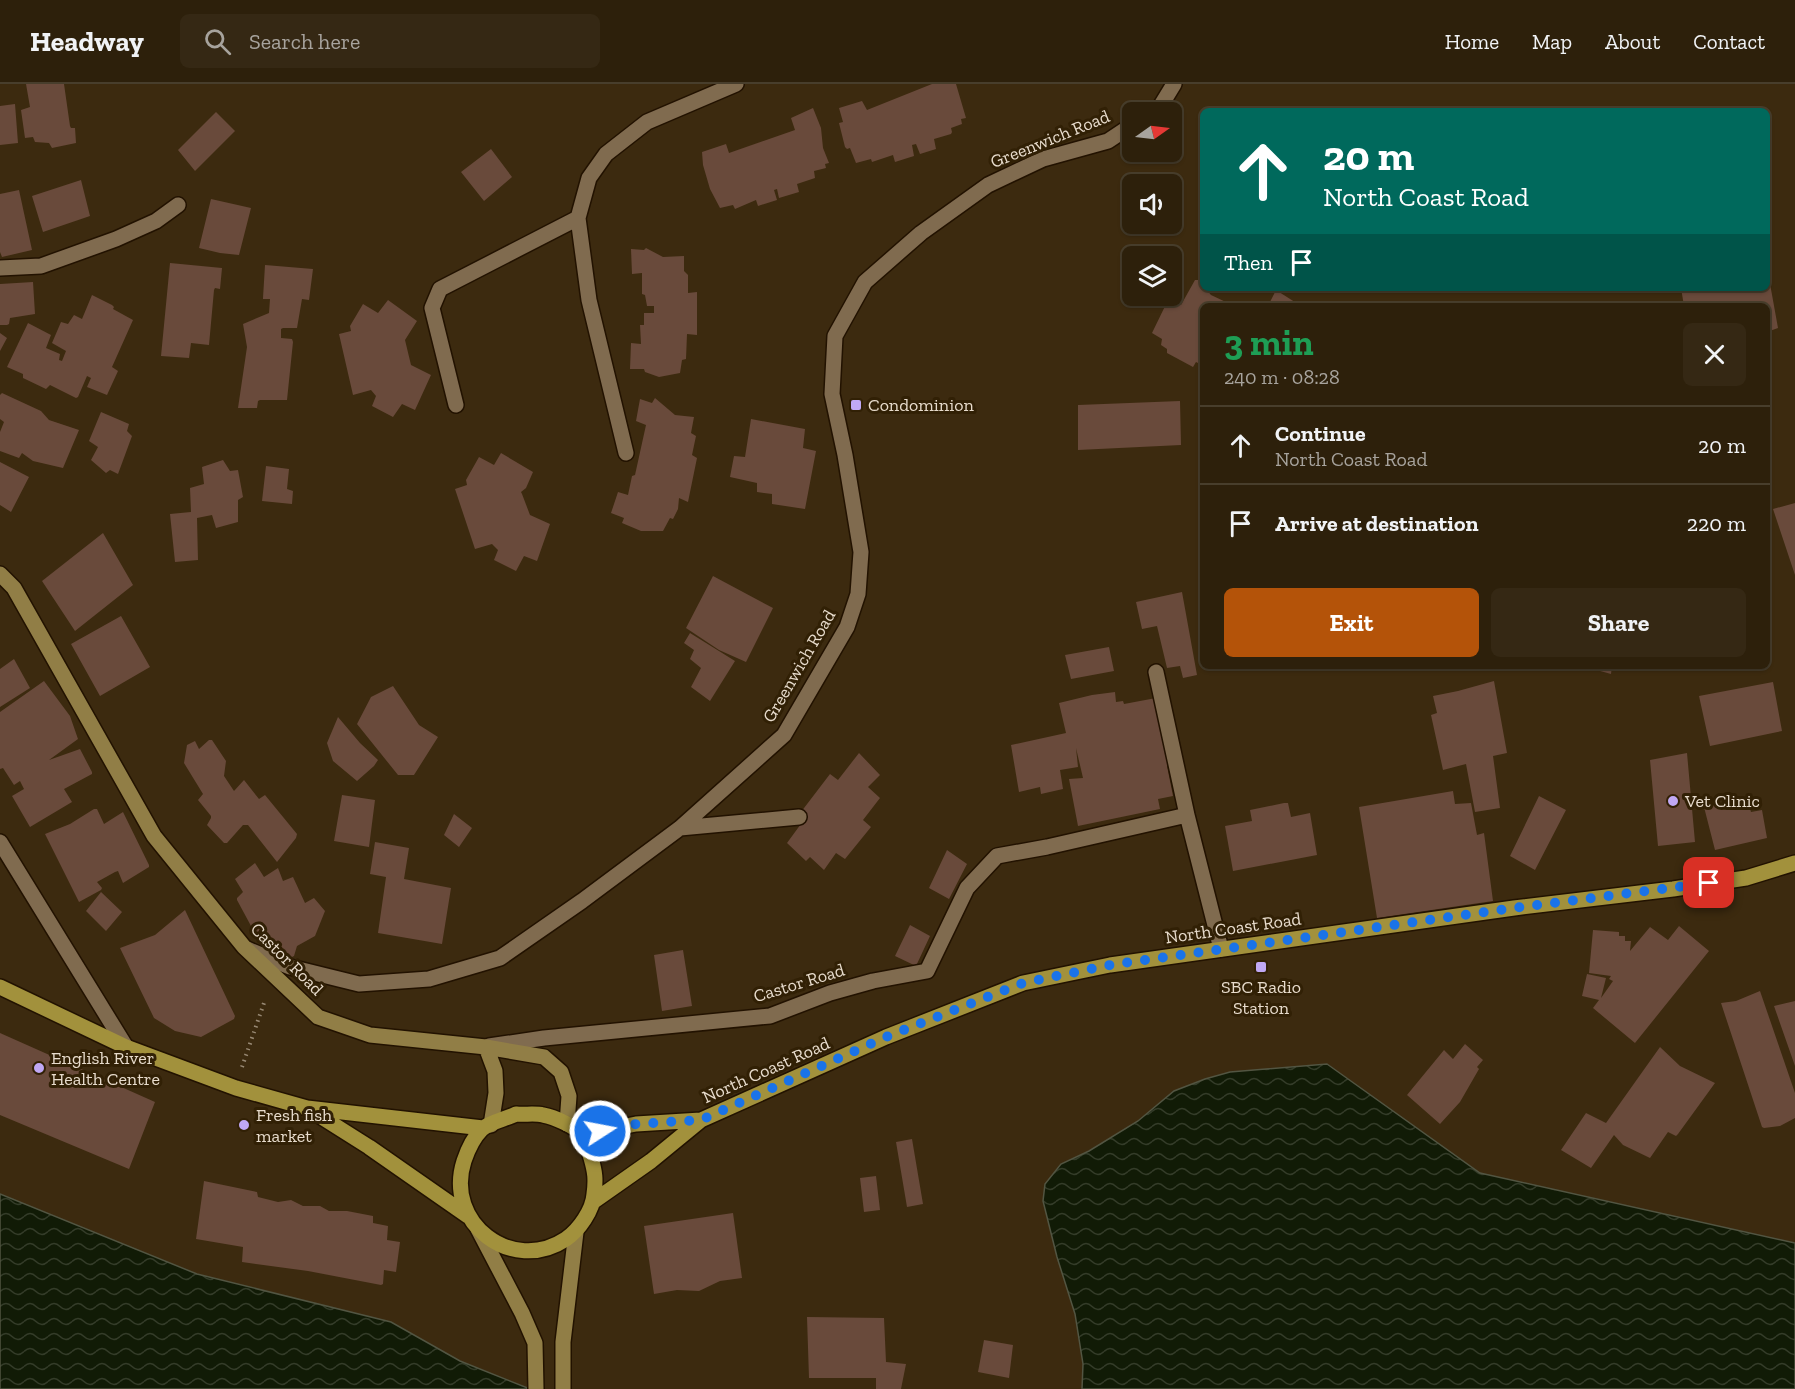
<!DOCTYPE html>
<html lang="en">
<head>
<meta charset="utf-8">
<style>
  body { margin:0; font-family:"Zilla Slab",serif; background:#352814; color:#f1f3f6; height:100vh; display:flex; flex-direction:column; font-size:22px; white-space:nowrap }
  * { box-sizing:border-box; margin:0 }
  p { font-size:20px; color:#a7a39d }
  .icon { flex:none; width:33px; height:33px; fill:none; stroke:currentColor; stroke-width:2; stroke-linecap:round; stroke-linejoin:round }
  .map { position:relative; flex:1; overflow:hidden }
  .side { position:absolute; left:1200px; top:219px; width:570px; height:366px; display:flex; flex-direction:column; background:#2d200b; border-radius:9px; box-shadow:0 2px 4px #0004,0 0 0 2px #483e2c }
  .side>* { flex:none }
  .hud { position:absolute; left:1200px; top:24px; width:570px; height:183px; border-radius:9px; box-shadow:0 2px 4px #0004,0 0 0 2px #483e2c; background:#00695c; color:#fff; overflow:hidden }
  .needle { width:39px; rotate:76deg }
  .fabs { position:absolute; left:1122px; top:18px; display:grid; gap:12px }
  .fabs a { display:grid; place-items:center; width:60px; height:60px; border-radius:9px; background:#2d200b; box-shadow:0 2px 4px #0004,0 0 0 2px #483e2c; font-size:30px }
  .pin { position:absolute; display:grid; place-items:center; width:51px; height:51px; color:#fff; margin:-26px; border-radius:12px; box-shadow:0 3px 9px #0006 }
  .me { position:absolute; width:66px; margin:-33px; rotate:79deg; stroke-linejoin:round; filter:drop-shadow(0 0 4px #0008) }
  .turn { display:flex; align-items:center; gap:21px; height:126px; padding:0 24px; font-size:27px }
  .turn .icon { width:78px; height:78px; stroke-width:2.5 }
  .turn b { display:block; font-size:42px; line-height:51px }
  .then { display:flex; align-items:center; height:57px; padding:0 24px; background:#0003; gap:12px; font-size:22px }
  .round { display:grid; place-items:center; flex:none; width:63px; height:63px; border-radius:9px; background:#352814 }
  .head { display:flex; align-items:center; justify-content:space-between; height:102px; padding:0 24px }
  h1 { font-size:36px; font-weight:800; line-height:45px; color:#1e9e55 }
  .button { display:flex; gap:12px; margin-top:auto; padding:12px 24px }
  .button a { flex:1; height:69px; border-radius:9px; background:#b45309; color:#fff; font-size:24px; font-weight:800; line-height:69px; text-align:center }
  .button a+a { background:#352814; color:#f1f3f6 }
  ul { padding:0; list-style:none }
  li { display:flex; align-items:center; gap:18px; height:78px; padding:0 24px; border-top:2px solid #483e2c }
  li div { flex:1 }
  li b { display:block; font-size:22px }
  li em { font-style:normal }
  header { display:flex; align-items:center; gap:36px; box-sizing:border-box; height:84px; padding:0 30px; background:#2d200b; border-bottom:2px solid #483e2c }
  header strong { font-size:28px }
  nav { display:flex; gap:33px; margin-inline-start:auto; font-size:21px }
  .search { width:420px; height:54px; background:#352814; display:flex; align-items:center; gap:15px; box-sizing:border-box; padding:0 21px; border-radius:9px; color:#a7a39d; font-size:22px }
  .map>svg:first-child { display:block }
</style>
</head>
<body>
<header>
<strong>Headway</strong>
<div class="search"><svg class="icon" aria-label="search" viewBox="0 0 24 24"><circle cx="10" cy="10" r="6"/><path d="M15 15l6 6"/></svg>Search here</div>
<nav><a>Home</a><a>Map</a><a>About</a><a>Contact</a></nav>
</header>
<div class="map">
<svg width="1795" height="1305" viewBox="0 0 1795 1305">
  <defs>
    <pattern id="water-waves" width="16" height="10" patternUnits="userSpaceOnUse" patternTransform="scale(1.5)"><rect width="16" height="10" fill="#111b06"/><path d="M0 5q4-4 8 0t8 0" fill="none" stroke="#343c29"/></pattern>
  </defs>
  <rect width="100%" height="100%" fill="#3c2a0f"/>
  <!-- water -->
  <path fill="url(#water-waves)" stroke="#525542" stroke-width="1.5" d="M1327 980 1480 1089 1795 1159V1305H1082L1083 1280 1075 1230 1057 1173 1043 1117 1045 1100 1061 1080 1089 1067 1138 1037 1174 1007 1205 995 1230 988Z
    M0 1110 197 1190 391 1238 460 1277 530 1305H0Z"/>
  <!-- building -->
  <path fill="#694a3b" d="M26 0H64L70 42 71 44H75L76 59 52 64 49 59 35 58 33 53 25 54 21 26 30 23Z
    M932 0H956L966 34 961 35 962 40 951 44 952 48 951 50 934 55 936 65 920 70 916 60 912 61 914 72 895 78 893 71 872 78 871 75 856 79 850 64 847 65 845 63 839 39 843 38 839 24 862 17 867 26Z
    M15 20 18 59 0 61V22Z
    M813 24 821 44 823 64 829 79 825 80 826 84 814 87 815 94 797 100 799 108 779 114 777 105 774 106 777 116 758 122 756 116 735 125 733 121 720 124 710 105 703 81 702 68 726 60 729 69 795 46 791 34Z
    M216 28 235 47 195 87 178 66Z
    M491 65 512 93 484 117 461 88Z
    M81 96 90 132 43 148 32 112Z
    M19 106 32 166 2 173 0 168V110Z
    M211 115 251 124 239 171 220 169 199 164Z
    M646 164 663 173 684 172V187L688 191V209L697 208V251L687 250 686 275 682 276 680 289 659 293 645 288 644 285H630L631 259 641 260 640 241H644V229H654V222H647L645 211 642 210V189L632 190 631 165 644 166Z
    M170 179 222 184 220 205 215 204 214 206 209 261 191 259 189 274 161 272Z
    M265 181 313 185 309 216 302 215 297 244H283L281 245V254L292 255 293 258 287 316H260L258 317 257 324H238L247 263 243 240 269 229 270 215H263V214Z
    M1767 183 1778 244 1767 248V222H1684L1681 204H1767Z
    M1195 196H1198L1203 204H1205L1211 211 1230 220V222H1203V277L1200 280 1196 278 1193 283 1167 269V265L1161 261 1162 255 1152 249 1169 214 1181 221Z
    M33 198 35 230 10 234 9 240 7 241H0V200Z
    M1276 206 1301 222H1268Z
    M92 211 112 221 114 223 113 225 133 236 112 283 118 287 107 311 87 303 91 294 87 292 78 313 76 314 50 301 46 305 23 294V290L7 283 28 239 51 251 46 264 60 270 59 276 62 277 66 267 52 259 61 238 68 240 74 231 82 235Z
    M388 216 417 237 405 256 411 281 431 291 415 326 402 320 393 333 372 322 376 312 371 306 353 311 339 250 351 247 350 242 363 220 378 229Z
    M0 249 7 254 0 267Z
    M2 309 41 327 49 336 79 346 63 384 33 377 22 369 19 374 0 367V348L4 338 0 335V311Z
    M655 314 675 331 694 333 691 349 696 352 692 371 697 374 688 418 679 414 678 425 673 435 670 434 663 447H641L622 439 624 434 611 429 618 408 628 411 632 392 635 391 646 341 636 337 640 315 652 319Z
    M1180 317 1181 361 1078 366V321Z
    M101 328 129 340 127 347 132 352 118 390 110 386 106 389 91 376 98 363 89 357Z
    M751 335 805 345 803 364 816 367 805 425 772 420V410L757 408V399L730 393 734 372 745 373Z
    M501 369 533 388 526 404 521 408 522 410 530 431 550 440 537 477 524 472 516 487 494 476 498 466 492 460 475 465 455 405 467 401 466 396 479 373 494 381Z
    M223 376 230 387 238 386 243 413 238 416V438L216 444 212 431 197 434 198 476 175 478 170 430 191 428 190 404 204 400 202 383Z
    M0 378 29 393 11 428 0 421Z
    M266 382 289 385 287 405 293 407 292 420 262 417Z
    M1795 419V491L1773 425Z
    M103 449 133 501 75 547 42 497Z
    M713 492 773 524 746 578 719 566 686 544Z
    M1182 508 1197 591 1183 594 1180 582 1167 584 1157 542 1142 545 1136 518Z
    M121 532 150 583 100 612 71 560Z
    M690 549 735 577 710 617 691 603 701 584 690 575 694 566 684 559Z
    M1109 563 1114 587 1071 595 1065 571Z
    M14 575 30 604 0 623V585Z
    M1408 582H1429L1430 583 1409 587Z
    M1582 582H1612L1611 590Z
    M44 597 70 632 78 655 49 676 80 665 92 688V690L64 705 72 718 30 743 12 712 24 705 20 697 14 701 3 684 0 685V628Z
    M1494 597 1507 669 1493 672 1500 724 1475 728 1466 680 1443 686 1431 631 1437 629 1433 612 1458 607Z
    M1773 598 1782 647 1710 662 1699 612Z
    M393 602 419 641 438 653 414 691H398L357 640 371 613Z
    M1115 608 1116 618 1123 617 1124 620 1156 614 1170 679 1167 682 1173 712 1158 715 1160 725 1078 742 1069 695 1083 694 1076 664 1078 683 1060 686 1063 705 1041 710 1040 703 1019 708 1011 661 1066 649 1059 619 1092 611Z
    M338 633 360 659 378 676 374 682 357 697 333 677 327 659Z
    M209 656H212L226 677 224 692 234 707 244 696 259 715 265 711 297 750 296 754 277 778 248 741H243L227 759H224L207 741 211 734V732L198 716 203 710 184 679 187 661 195 657 199 665Z
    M859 669 880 691 868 703 880 714 863 736 871 743 845 775 836 769 824 786 810 773 806 777 787 759 806 733 801 728 830 690 838 696Z
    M1687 669 1695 758 1658 762 1650 676Z
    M1453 707 1455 720 1471 719 1477 751 1484 749 1493 817 1377 834 1359 723Z
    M342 711 375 716 369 763 334 757Z
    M1539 712 1566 726 1535 786 1510 772Z
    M1747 714 1751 728 1762 726 1767 754 1715 766 1704 723Z
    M1284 719H1288L1291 733 1310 729 1317 771 1233 787 1225 742 1252 737 1250 726Z
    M94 725H97L104 740 123 728 149 781V783L123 799 118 787 115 788 97 798 102 804 101 806 79 818 45 750 70 740Z
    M454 730 472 744 459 763 444 751Z
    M375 758 409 764 404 795 451 804 442 860 378 849 386 793 370 790Z
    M947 766 967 780 949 815 929 804Z
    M255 779 264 793 278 784 283 797 293 793 305 819 314 814 325 827 315 852 297 862 294 872 288 875 277 868 273 862 265 868 237 816V814L243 808 235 795Z
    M101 808 122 828 106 847 86 827Z
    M185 826 235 932 234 935 201 953 175 947 154 934 120 864 155 851Z
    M910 841 930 852 916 882 895 872Z
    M1679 842 1709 867 1635 959 1593 924 1599 916 1582 912 1587 890 1606 894 1601 914 1613 897 1609 895 1611 892 1589 889 1593 846 1619 848V852H1625V857H1631L1630 867 1650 843 1668 856Z
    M683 866 692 922 662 927 654 871Z
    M1760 907 1795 1009V1034L1780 1042 1764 1044 1762 1043 1721 919 1736 917Z
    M1795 917V982L1774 922Z
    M0 949 155 1018 129 1085 0 1031Z
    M1465 960 1483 976 1477 983 1479 985 1460 1018 1440 1040 1407 1011 1444 966 1453 975Z
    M1660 963 1680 982 1715 999 1678 1050 1676 1052 1668 1048 1650 1074 1623 1061 1614 1051 1591 1084 1561 1066 1586 1029 1606 1039Z
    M912 1055 923 1120 907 1123 896 1058Z
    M876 1092 880 1126 864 1128 860 1094Z
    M204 1097 257 1108 258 1113 278 1118 291 1116 303 1122H320L329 1127H347L373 1132V1139L388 1142 387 1156 400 1158 396 1188 384 1186 383 1200 381 1201 308 1187 242 1178 243 1163 196 1155Z
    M733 1129 742 1194 720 1197 699 1207 677 1206 654 1210 644 1142Z
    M807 1233 884 1234 886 1278 906 1280 901 1305H876V1294H809Z
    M984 1256 1013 1261 1009 1294 978 1288Z"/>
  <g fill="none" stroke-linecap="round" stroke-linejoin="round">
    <defs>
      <path id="street" d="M1153 28 1160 23 1174 0
        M0 184 41 182 116 155 156 137 178 121
        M456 321 432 224 440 205 578 134
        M626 369 589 216 578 134 589 94 606 70 647 38 736 0
        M1156 588 1187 731 1221 865
        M680 744 799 733
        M0 758 126 963
        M247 865 290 883 359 900 429 895 500 874 582 817 680 744 784 651 847 543 858 510 861 468 845 371 832 310 835 252 865 198 921 149 988 101 1043 75 1108 57 1132 41
        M489 962 544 954 770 932 830 909 873 897 927 887 967 804 997 772 1047 763 1187 731"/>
      <path id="secondary" d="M0 490 14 504 154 752 244 863 318 933 370 951 486 963 544 973 561 988 569 1012 567 1040
        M486 963 495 987 496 1009 491 1041
        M478 1145 522 1229 535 1259 536 1305
        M563 1305V1258L576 1148"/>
      <path id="primary" d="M0 903 126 963 236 1004 307 1024 483 1044
        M312 1027 369 1063 468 1132
        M516 1030C524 1031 535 1029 543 1031 554 1033 577 1043 583 1052 587 1058 589 1067 591 1074 595 1088 596 1095 594 1110 593 1126 579 1146 566 1155 512 1191 444 1139 464 1077 468 1065 473 1054 482 1045 490 1038 506 1035 516 1030Z
        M582 1051 636 1040 701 1036
        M594 1117 651 1077 701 1036 886 953 1023 899 1110 881 1514 824 1673 805 1746 794 1795 779"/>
    </defs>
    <!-- street casing -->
    <use href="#street" stroke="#221200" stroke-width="18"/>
    <!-- secondary casing -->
    <use href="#secondary" stroke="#221200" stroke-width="18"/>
    <!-- primary casing -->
    <use href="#primary" stroke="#221200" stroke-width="18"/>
    <!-- path -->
    <path stroke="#978873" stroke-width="4" stroke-dasharray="1.5 4.5" stroke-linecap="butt" d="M242 983 265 916"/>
    <!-- street -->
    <use href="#street" stroke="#806b4f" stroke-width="15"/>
    <!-- secondary -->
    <use href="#secondary" stroke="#917e46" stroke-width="15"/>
    <!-- primary -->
    <use href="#primary" stroke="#a2913c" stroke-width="15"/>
  </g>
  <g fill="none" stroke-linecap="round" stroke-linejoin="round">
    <!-- route -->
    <path stroke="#1a73e8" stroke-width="10" stroke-dasharray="0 18" d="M600 1047 636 1040 701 1036 886 953 1023 899 1110 881 1514 824 1709 799"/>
  </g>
  <!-- markers -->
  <g fill="#c0a8f4" stroke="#312005" stroke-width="2">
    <rect x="850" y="315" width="12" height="12" rx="3"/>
    <circle cx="1673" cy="717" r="6"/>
    <rect x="1255" y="877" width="12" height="12" rx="3"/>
    <circle cx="39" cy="984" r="6"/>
    <circle cx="244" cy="1041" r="6"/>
  </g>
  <g text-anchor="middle" stroke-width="6" stroke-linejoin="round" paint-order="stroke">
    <!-- street labels -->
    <g font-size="18" fill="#e8dccd" stroke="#312005">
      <text transform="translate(1050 55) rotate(-22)" y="6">Greenwich Road</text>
      <text transform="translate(799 582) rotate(-60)" y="6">Greenwich Road</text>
      <text transform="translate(1233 844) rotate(-8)" y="6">North Coast Road</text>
      <text transform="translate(287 875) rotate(45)" y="6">Castor Road</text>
      <text transform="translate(799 899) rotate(-17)" y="6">Castor Road</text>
      <text transform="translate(766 986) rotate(-24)" y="6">North Coast Road</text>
    </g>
    <!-- poi labels -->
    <g font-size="18" fill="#e8dccd" stroke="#312005" text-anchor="start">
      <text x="868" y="327">Condominion</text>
      <text x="1685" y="723">Vet Clinic</text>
      <text x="1261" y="909" text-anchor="middle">SBC Radio<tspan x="1261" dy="21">Station</tspan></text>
      <text x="51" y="980">English River<tspan x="51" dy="21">Health Centre</tspan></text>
      <text x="256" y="1037">Fresh fish<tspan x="256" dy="21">market</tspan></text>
    </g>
  </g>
</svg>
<div class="fabs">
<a><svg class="needle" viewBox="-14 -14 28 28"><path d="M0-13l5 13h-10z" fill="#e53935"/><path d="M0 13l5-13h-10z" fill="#a7a39d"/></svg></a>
<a><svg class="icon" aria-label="sound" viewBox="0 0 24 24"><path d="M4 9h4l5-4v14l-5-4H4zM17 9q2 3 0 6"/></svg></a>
<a><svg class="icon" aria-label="layers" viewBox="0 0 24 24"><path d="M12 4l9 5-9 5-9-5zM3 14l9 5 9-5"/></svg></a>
</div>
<div class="pin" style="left:1709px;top:799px;background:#d93025"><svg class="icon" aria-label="arrive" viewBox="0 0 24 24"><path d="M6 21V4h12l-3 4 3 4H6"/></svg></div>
<svg class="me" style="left:600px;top:1047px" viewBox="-20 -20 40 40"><circle r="17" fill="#1a73e8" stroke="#fff" stroke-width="3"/><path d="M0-11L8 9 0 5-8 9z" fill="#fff"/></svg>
<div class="hud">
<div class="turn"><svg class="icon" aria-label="ahead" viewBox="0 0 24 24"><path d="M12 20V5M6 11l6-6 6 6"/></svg><div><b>20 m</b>North Coast Road</div></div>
<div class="then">Then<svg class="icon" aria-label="arrive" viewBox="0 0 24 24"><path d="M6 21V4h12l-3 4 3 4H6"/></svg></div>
</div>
<section class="side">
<div class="head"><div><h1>3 min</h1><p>240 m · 08:28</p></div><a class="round"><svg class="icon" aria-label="close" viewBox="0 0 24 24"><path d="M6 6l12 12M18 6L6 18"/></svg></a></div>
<ul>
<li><svg class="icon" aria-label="ahead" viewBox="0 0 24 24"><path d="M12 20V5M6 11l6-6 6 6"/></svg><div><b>Continue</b><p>North Coast Road</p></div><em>20 m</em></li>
<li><svg class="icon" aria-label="arrive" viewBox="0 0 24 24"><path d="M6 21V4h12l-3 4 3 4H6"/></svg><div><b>Arrive at destination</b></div><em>220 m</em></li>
</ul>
<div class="button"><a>Exit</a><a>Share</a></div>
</section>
</div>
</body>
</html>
